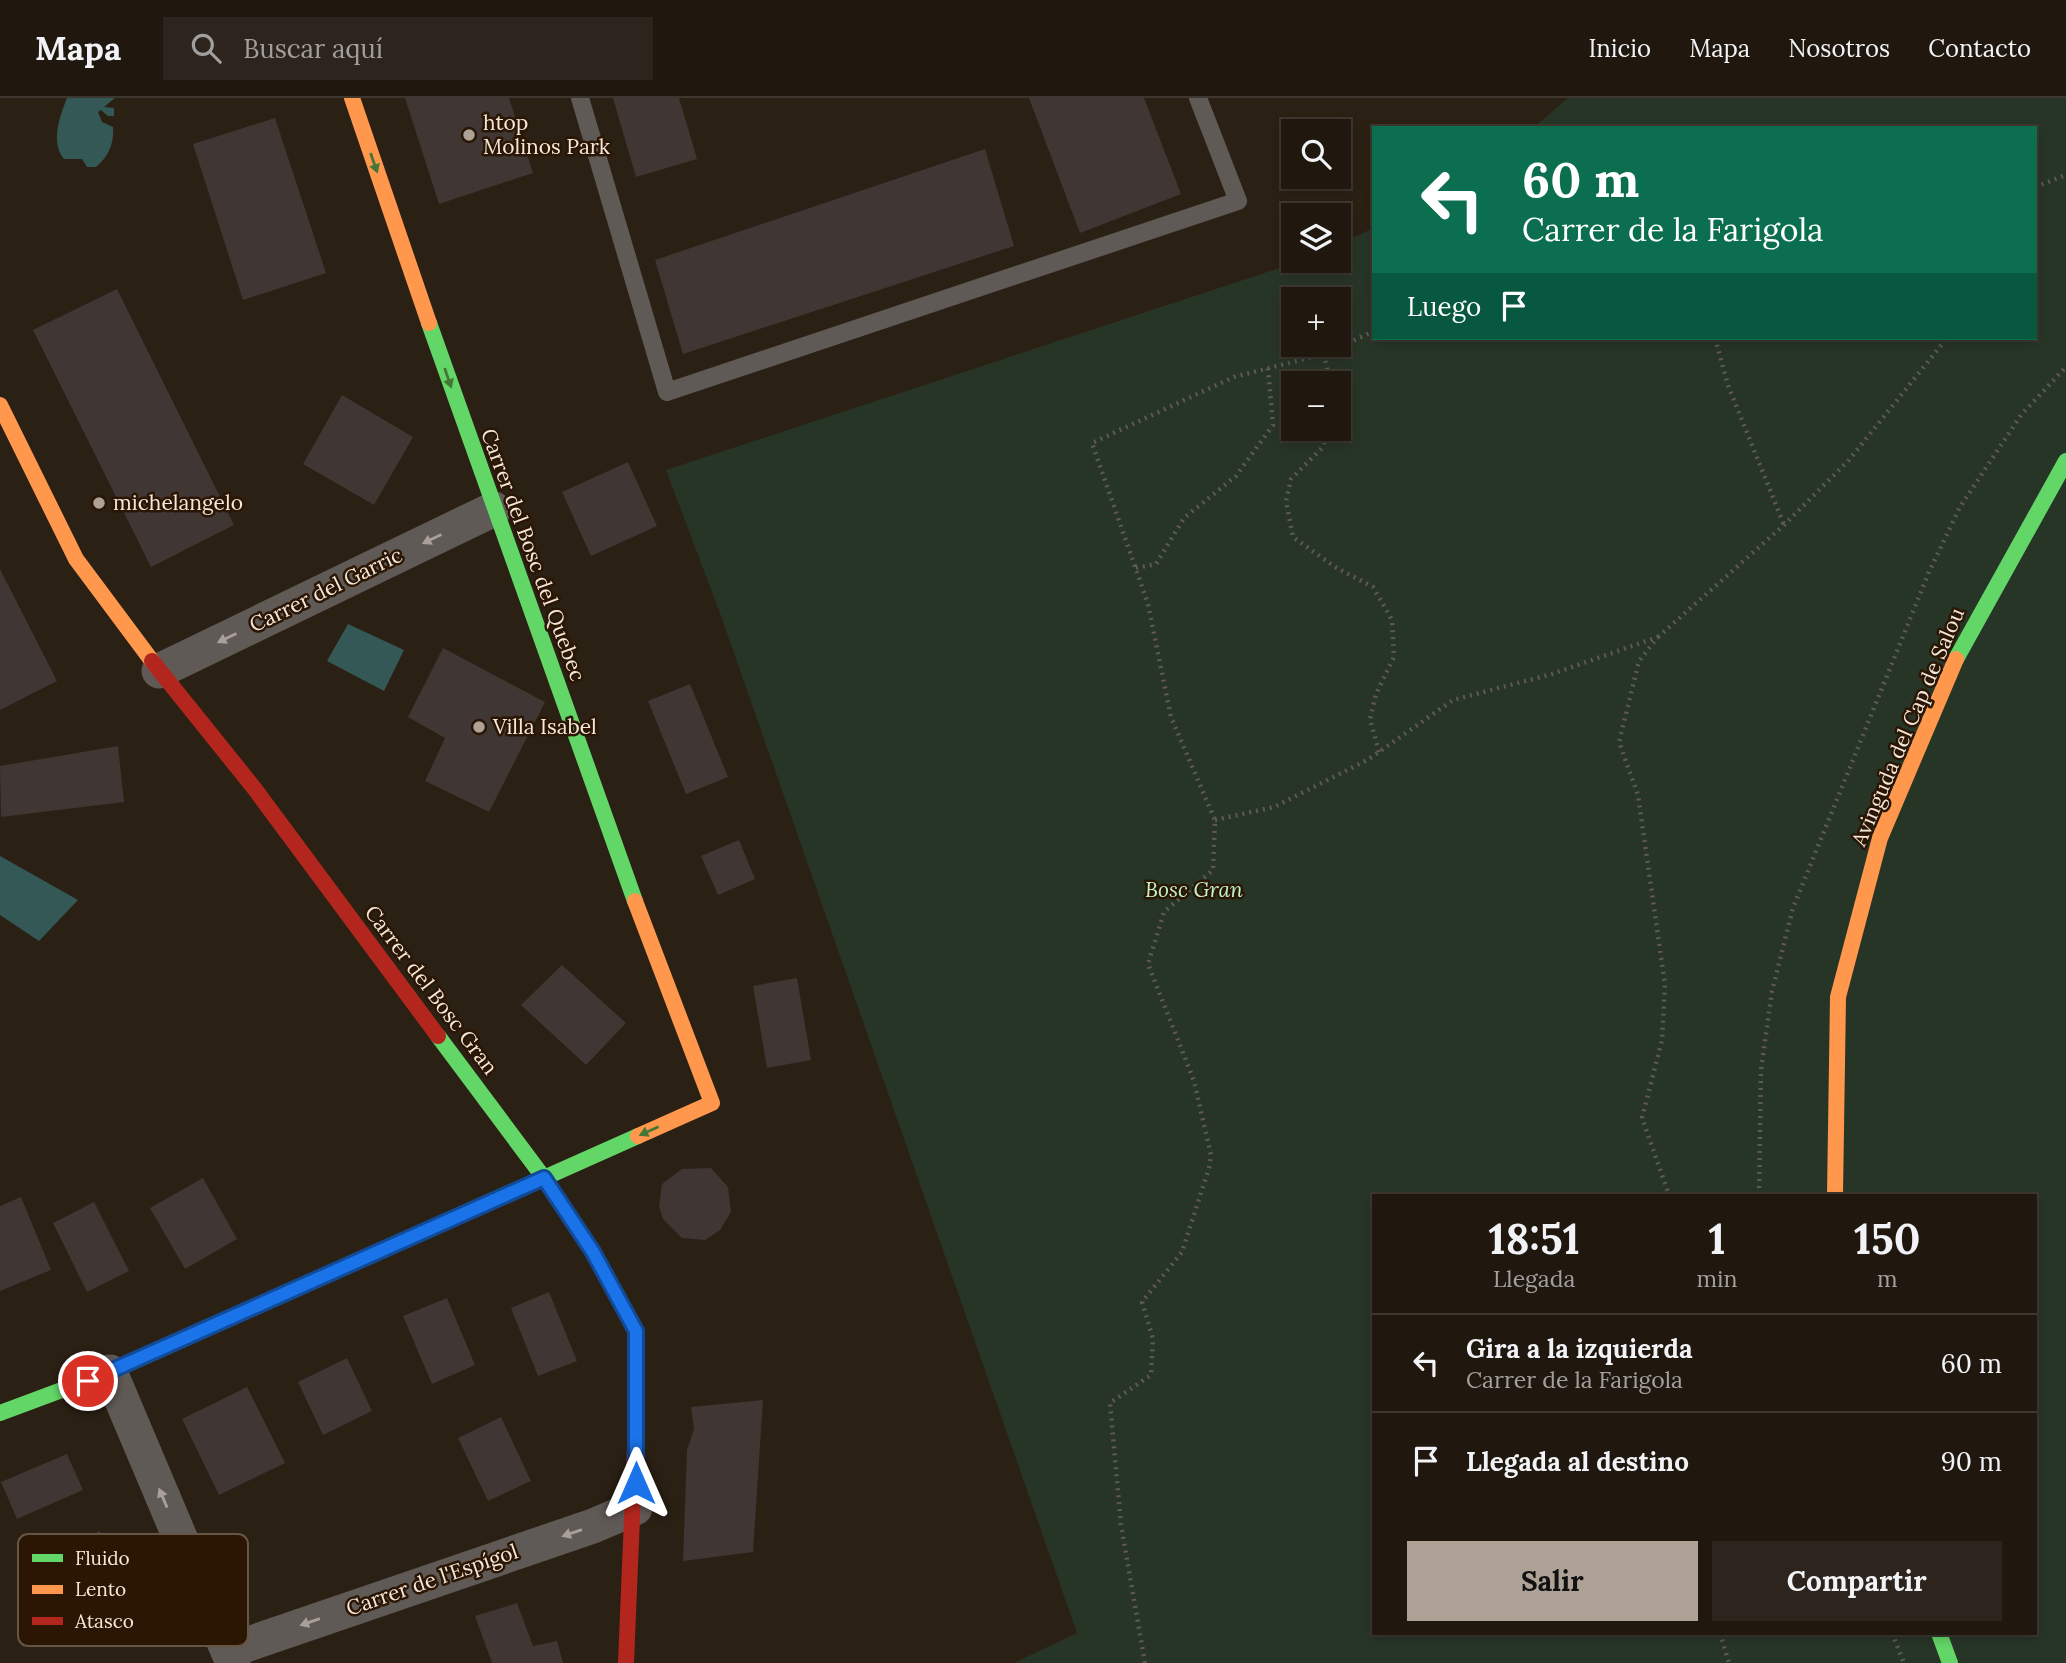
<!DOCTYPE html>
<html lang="es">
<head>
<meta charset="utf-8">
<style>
  body { margin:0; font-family:Lora,serif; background:#2d251d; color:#f1f3f6; height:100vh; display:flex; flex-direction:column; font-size:26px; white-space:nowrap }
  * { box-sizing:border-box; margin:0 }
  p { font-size:23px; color:#a2a09e }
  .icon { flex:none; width:38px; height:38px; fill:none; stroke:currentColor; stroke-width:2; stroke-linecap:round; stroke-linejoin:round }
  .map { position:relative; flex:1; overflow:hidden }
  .side { position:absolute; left:1372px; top:1096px; width:665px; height:441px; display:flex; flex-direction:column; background:#20180f; border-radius:0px; box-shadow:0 4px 10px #0003,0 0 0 2px #3d372f }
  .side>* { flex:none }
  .guide { position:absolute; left:1372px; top:28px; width:665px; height:214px; border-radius:0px; box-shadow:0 4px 10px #0003,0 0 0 2px #3d372f; background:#0b6e4f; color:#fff; overflow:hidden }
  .fabs { position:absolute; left:1281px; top:21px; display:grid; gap:14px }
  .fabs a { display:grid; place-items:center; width:70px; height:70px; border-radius:0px; background:#20180f; box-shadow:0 4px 10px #0003,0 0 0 2px #3d372f; font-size:35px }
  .pin { position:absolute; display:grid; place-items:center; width:60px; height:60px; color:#fff; margin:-30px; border:4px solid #fff; border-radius:50%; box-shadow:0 2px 7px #0007 }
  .me { position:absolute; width:77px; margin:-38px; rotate:0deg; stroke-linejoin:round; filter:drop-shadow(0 0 5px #0008) }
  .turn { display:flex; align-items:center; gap:24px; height:147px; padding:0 35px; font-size:32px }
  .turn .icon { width:91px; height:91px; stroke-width:2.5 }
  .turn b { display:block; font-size:49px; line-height:60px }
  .then { display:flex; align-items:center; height:66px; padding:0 35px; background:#0003; gap:14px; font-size:26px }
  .eta { display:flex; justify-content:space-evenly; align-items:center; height:119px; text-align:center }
  .eta b { font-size:42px; font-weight:800; line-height:49px }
  .button { display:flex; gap:14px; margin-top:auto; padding:14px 35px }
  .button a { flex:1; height:80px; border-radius:0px; background:#aea195; color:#111; font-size:28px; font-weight:800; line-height:80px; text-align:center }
  .button a+a { background:#2d251d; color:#f1f3f6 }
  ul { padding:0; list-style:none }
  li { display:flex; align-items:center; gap:21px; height:98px; padding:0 35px; border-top:2px solid #3d372f }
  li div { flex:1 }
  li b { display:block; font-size:26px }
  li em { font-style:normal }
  header { display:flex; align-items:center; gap:42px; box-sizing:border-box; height:98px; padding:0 35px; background:#20180f; border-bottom:2px solid #3d372f }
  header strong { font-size:33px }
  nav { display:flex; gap:38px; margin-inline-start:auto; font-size:24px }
  .search { width:490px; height:63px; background:#2d251d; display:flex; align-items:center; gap:18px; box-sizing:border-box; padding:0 24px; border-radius:0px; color:#a2a09e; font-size:26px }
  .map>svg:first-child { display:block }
</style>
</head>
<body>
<header>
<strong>Mapa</strong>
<div class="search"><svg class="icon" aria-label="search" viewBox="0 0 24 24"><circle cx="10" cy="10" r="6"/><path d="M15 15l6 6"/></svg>Buscar aquí</div>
<nav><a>Inicio</a><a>Mapa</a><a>Nosotros</a><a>Contacto</a></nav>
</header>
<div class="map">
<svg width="2066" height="1565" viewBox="0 0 2066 1565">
  <rect width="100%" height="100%" fill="#2b2014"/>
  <!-- green -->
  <path fill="#273527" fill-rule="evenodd" d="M1568 0H2066V1565H1014L1077 1535 721 518 666 372 1301 163H1339V146L1374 130V240H2035V30H1533ZM1293 201H1339V247H1293ZM1293 285H1339V331H1293ZM1374 1097H2035V1535H1374Z"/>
  <!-- water -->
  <path fill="#335856" d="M67 0H115L104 9 114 10V18H108L101 12 98 14 102 24 113 29C114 46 109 58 96 69H87L82 61H64C50 44 60 18 67 0Z
    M348 526 404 552 384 593 327 563Z
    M0 758 78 802 39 843 0 817Z"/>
  <!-- building -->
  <path fill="#403633" d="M405 0H509L533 75 439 106Z
    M613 0H679L697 61 636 79Z
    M1029 0H1144L1181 96 1080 135Z
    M275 20 326 175 243 202 193 46Z
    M985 51 1014 148 683 256 655 162Z
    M117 191 234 427 151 469 33 232Z
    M342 297 413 339 374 407 303 366Z
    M628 364 657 428 591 458 562 394Z
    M0 471 57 583 0 612Z
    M443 550 545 604 489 714 425 683 445 640 408 619Z
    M690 586 728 679 686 696 648 603Z
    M118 648 124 704 1 719 0 668Z
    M739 742 755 781 718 797 701 758Z
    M562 867 626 925 586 967 521 907Z
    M797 880 811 962 767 970 753 888Z
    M711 1070 728 1089 731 1114 720 1132 705 1142 682 1140 663 1121 659 1108 662 1086 682 1071Z
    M203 1080 237 1141 185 1171 150 1110Z
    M21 1099 51 1172 0 1193V1108Z
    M94 1104 129 1173 87 1194 53 1125Z
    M549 1194 577 1263 538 1278 511 1210Z
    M447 1200 475 1267 432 1286 403 1218Z
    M347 1260 372 1313 323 1337 298 1284Z
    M247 1289 285 1365 219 1397 182 1321Z
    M763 1302 753 1454 683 1463 687 1352 694 1331 691 1309Z
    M501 1319 531 1383 488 1403 458 1340Z
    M67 1356 83 1392 17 1421 1 1384Z
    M100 1433 119 1482 56 1507 37 1459Z
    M517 1505 533 1548 557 1543 563 1565H492L475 1518Z"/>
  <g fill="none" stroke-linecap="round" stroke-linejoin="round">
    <!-- path -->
    <path stroke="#5f5853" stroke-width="4.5" stroke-dasharray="2 5" stroke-linecap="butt" d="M2035 89 2066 77
      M1715 240 1728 287 1784 427
      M1324 256 1330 285
      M1329 331 1322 350 1291 381 1286 403 1293 439 1335 469 1373 489 1392 522 1394 559 1376 596 1370 621 1379 654
      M1136 470 1156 466 1184 420 1236 378 1273 327 1268 270
      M1658 539 1784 427 1849 362 1947 240
      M1215 722 1274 709 1369 661 1453 602 1552 576 1658 539 1639 563 1619 644 1638 697 1665 887 1662 942 1642 1020 1669 1097
      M1759 1097 1761 972 1772 893 1793 810 1929 474 1960 409 2021 317 2066 269
      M1720 1535 1729 1565
      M1892 1535 1904 1565
      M1145 1565 1121 1427 1110 1305 1151 1277 1153 1241 1142 1204 1182 1154 1209 1070 1211 1057 1194 983 1148 866 1164 814 1213 772 1215 722 1171 619 1148 506 1092 345 1234 279 1324 256 1374 233"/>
    <!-- lane -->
    <path stroke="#605a57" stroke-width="18" d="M580 0 667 294 1238 103 1198 0"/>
    <!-- street -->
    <path stroke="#605a57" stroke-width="35" d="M159 573 494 411
      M110 1274 233 1565
      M228 1553 593 1428 635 1410"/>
    <!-- fast -->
    <path stroke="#63d668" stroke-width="16" d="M429 225 635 803
      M1956 561 2066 363
      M438 938 544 1080 593 1154 636 1233 635 1347
      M0 1315 110 1274 638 1038
      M1939 1535 1950 1565"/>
    <!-- slow -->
    <path stroke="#ff974d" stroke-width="16" d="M352 0 429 225
      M0 307 76 461 152 563
      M635 803 712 1005 638 1038
      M1835 1097 1838 899 1880 740 1956 561"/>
    <!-- jam -->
    <path stroke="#b3261e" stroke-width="16" d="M152 563 254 690 438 938
      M626 1565 635 1347"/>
  </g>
  <!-- one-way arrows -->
  <defs><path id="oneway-solid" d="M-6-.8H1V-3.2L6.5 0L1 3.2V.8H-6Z" transform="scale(1.75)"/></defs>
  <g fill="#467636">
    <use href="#oneway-solid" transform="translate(374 65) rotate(71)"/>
    <use href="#oneway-solid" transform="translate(448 280) rotate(71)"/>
    <use href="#oneway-solid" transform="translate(649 1033) rotate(156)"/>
  </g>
  <g fill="#aaa099">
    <use href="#oneway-solid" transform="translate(432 441) rotate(154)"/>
    <use href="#oneway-solid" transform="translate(227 540) rotate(154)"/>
    <use href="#oneway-solid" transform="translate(163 1400) rotate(-113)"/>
    <use href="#oneway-solid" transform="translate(572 1435) rotate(161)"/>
    <use href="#oneway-solid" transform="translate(310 1524) rotate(161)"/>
  </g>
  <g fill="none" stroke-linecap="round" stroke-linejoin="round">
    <defs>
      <path id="route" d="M88 1283 544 1080 593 1154 636 1233V1385"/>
    </defs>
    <!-- route casing -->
    <use href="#route" stroke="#114b97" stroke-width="18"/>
    <!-- route -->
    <use href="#route" stroke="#1a73e8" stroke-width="12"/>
  </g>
  <!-- markers -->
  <g fill="#aea195" stroke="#2a1603" stroke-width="2.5">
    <circle cx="469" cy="37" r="7"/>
    <circle cx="99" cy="405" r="7"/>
    <circle cx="479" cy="629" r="7"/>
  </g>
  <g text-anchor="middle" stroke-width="5" stroke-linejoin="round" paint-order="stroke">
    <!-- poi labels -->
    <g font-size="21" fill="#f5e7db" stroke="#2a1603" text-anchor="start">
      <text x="483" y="32">htop<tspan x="483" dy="24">Molinos Park</tspan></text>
      <text x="113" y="412">michelangelo</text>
      <text x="493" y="636">Villa Isabel</text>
    </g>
    <!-- street labels -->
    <g font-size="21" fill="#f5e7db" stroke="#2a1603">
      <text transform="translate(533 457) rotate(70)" y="7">Carrer del Bosc del Quebec</text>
      <text transform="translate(326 492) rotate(-26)" y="7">Carrer del Garric</text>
      <text transform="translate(1908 629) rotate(-67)" y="7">Avinguda del Cap de Salou</text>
      <text transform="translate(431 892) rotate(53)" y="7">Carrer del Bosc Gran</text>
      <text transform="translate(432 1482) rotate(-19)" y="7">Carrer de l'Espígol</text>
    </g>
    <!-- park labels -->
    <g font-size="21" font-style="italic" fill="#bff2ca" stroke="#2a1603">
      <text x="1194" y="799">Bosc Gran</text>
    </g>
  </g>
  <!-- legend -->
  <rect x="18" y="1436" width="230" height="112" rx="10" fill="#2a1603" stroke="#675544" stroke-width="2"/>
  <rect x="32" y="1456" width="31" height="8" fill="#63d668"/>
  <rect x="32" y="1487" width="31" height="9" fill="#ff974d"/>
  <rect x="32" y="1519" width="31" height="8" fill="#b3261e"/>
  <g font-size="19" fill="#f5e7db">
    <text x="75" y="1467">Fluido</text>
    <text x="75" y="1498">Lento</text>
    <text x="75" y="1530">Atasco</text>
  </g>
</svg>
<div class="fabs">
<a><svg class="icon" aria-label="search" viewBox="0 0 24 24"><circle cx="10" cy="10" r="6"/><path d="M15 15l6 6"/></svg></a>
<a><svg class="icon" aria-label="layers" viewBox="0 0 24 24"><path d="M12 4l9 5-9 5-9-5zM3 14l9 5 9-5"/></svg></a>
<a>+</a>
<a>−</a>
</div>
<div class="pin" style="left:88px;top:1283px;background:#d93025"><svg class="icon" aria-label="arrive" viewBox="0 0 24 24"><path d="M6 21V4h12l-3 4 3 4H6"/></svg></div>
<svg class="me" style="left:636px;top:1385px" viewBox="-20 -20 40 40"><path d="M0-17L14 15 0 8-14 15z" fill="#1a73e8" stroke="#fff" stroke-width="4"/></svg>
<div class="guide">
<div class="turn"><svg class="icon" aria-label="left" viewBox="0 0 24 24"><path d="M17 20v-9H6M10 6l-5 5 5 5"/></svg><div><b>60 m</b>Carrer de la Farigola</div></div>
<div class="then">Luego<svg class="icon" aria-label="arrive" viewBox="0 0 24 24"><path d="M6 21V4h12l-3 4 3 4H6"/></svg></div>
</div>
<section class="side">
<div class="eta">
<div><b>18:51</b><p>Llegada</p></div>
<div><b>1</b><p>min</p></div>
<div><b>150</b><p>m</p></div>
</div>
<ul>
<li><svg class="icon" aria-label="left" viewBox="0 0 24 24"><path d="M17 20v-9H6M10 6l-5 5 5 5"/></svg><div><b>Gira a la izquierda</b><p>Carrer de la Farigola</p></div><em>60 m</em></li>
<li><svg class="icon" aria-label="arrive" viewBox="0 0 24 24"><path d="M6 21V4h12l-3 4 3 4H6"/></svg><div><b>Llegada al destino</b></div><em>90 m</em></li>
</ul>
<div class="button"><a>Salir</a><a>Compartir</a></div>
</section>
</div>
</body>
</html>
